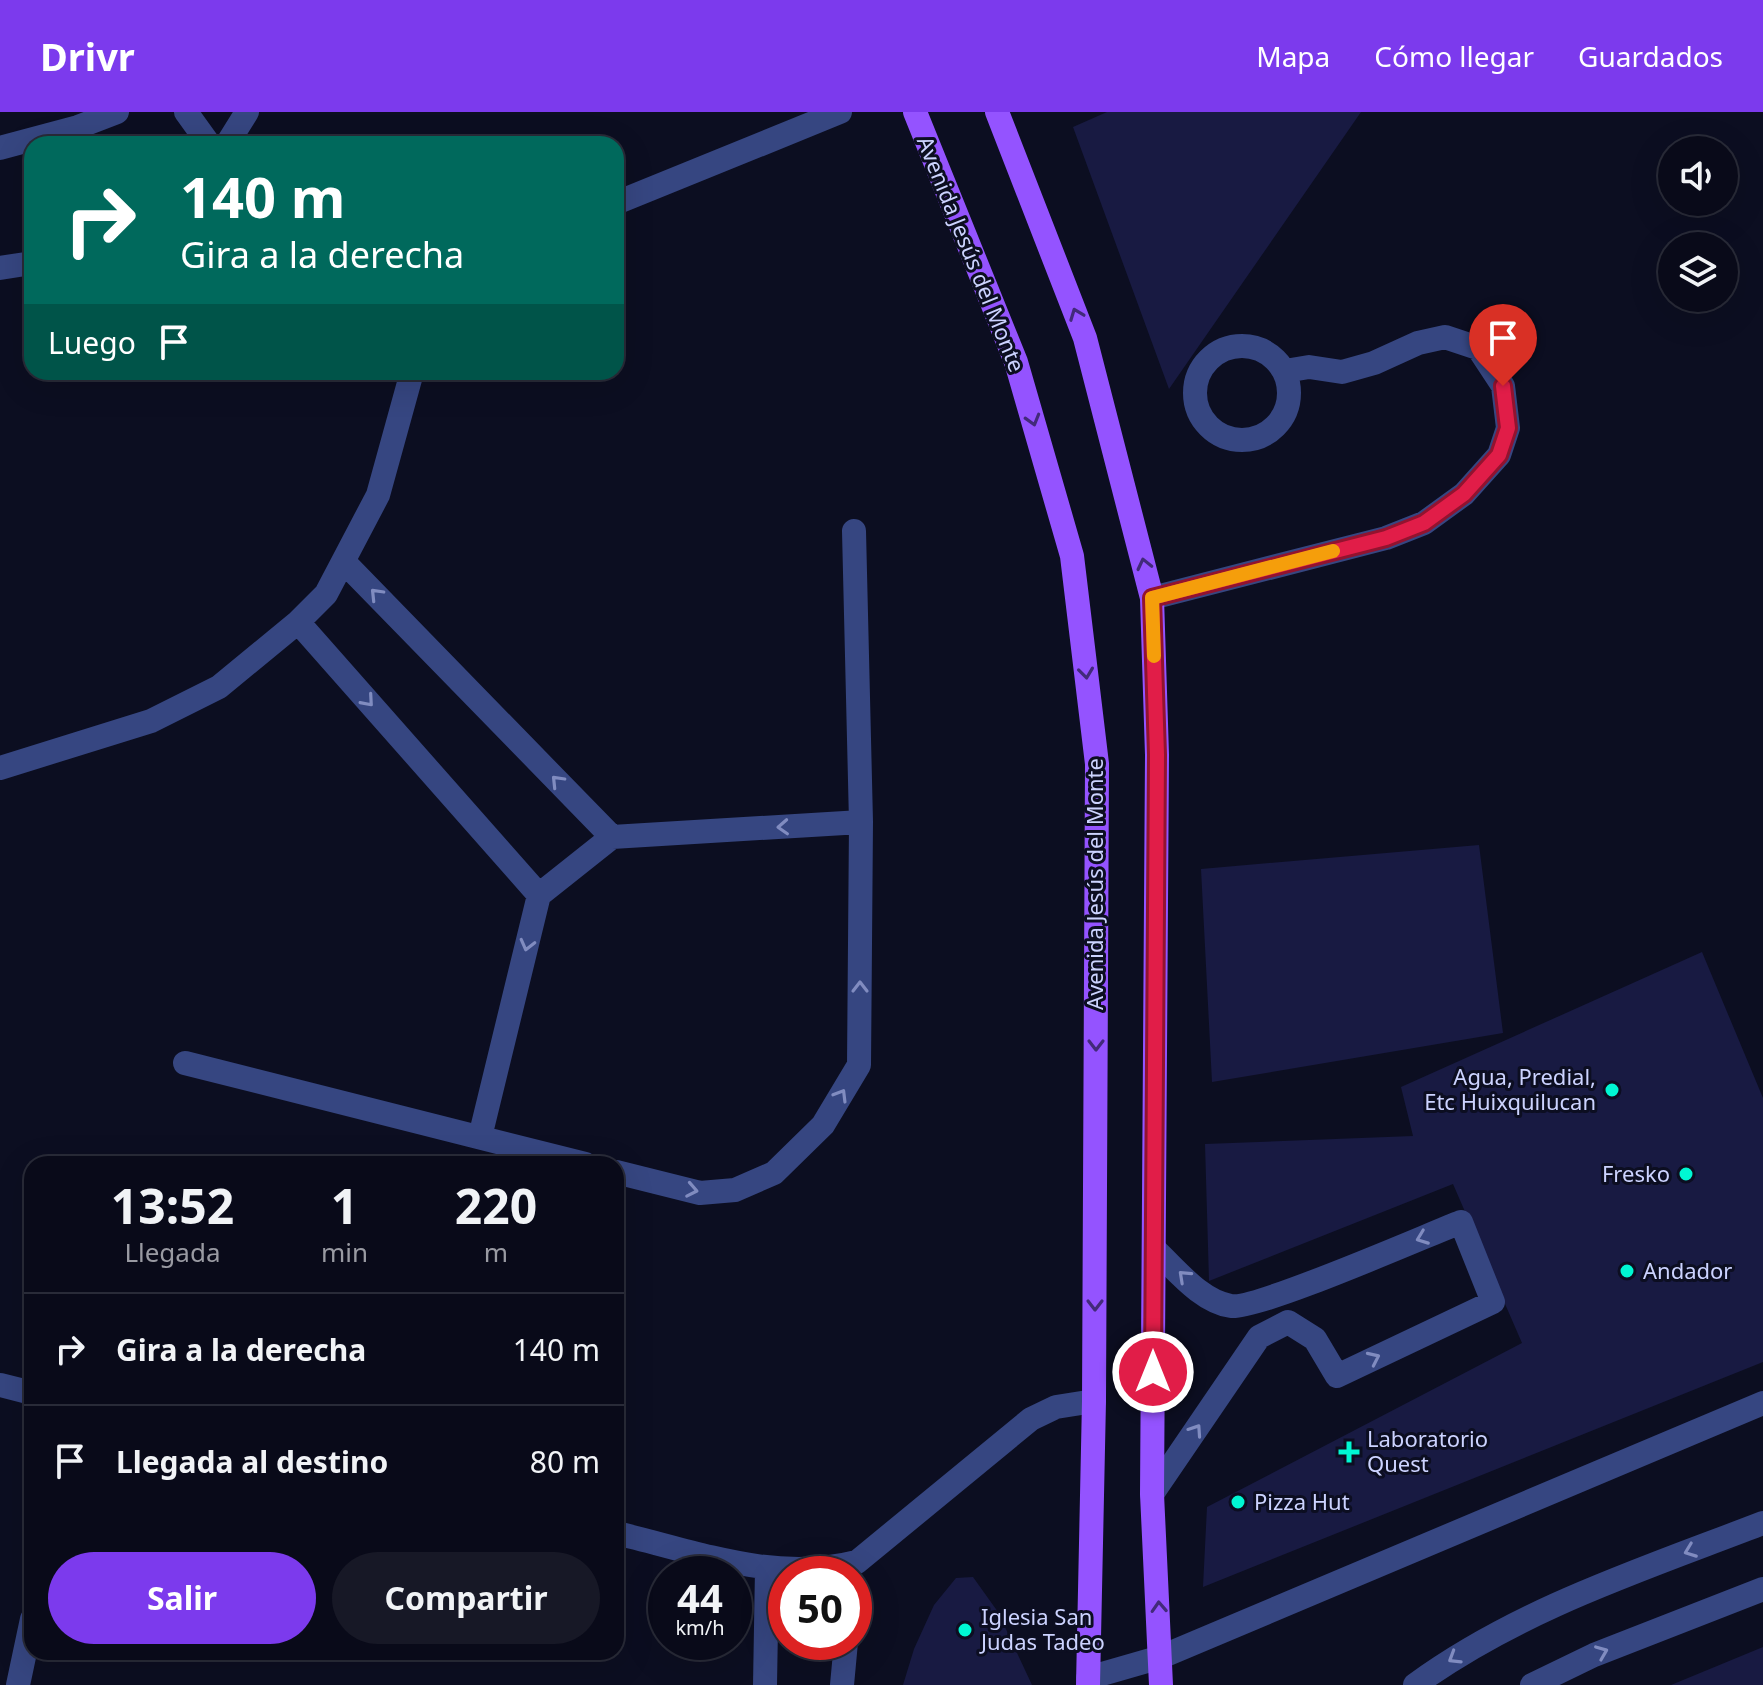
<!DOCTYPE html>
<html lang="es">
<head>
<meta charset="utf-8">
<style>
  body { margin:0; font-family:"Noto Sans",sans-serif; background:#171826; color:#f1f3f6; height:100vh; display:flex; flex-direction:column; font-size:30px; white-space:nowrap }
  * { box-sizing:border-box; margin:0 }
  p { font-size:26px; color:#999aa2 }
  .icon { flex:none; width:44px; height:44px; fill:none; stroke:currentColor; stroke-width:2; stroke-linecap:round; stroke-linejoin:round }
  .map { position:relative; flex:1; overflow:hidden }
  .side { position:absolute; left:24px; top:1044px; width:600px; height:504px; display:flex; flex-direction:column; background:#090a19; border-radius:24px; box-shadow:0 8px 32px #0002,0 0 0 2px #292b38 }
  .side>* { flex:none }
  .guide { position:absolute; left:24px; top:24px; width:600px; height:244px; border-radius:24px; box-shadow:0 8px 32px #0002,0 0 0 2px #292b38; background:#00695c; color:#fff; overflow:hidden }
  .controls { position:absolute; left:1658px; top:24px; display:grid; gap:16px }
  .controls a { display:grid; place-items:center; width:80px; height:80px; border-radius:50%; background:#090a19; box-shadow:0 8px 32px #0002,0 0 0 2px #292b38; font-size:40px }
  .speed { position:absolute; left:648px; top:1444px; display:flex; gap:16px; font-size:40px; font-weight:700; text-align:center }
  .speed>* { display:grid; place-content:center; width:104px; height:104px; border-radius:50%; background:#090a19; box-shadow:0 8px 32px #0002,0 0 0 2px #292b38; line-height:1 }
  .speed small { font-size:20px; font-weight:400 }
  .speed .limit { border:12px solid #d22; background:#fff; color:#111 }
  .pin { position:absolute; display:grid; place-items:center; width:68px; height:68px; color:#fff; margin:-82px -34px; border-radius:50% 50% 50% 0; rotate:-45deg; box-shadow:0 0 8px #0007 }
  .pin .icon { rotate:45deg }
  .me { position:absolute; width:88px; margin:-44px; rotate:0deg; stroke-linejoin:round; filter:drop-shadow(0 0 6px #0008) }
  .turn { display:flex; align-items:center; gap:28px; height:168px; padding:0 24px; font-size:36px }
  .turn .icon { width:104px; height:104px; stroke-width:2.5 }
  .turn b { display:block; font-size:56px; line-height:68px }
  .then { display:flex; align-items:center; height:76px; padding:0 24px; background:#0003; gap:16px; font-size:30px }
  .eta { display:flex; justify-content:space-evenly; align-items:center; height:136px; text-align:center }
  .eta b { font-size:48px; font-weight:700; line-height:56px }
  .cta { display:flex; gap:16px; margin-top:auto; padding:16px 24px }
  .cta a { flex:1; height:92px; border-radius:48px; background:#7c3aed; color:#fff; font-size:32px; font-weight:700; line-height:92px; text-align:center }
  .cta a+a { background:#171826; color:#f1f3f6 }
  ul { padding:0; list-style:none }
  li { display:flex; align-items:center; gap:24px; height:112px; padding:0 24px; border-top:2px solid #292b38 }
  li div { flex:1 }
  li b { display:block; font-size:30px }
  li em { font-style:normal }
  header { display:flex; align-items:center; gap:48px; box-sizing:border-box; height:112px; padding:0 40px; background:#7c3aed; color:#fff }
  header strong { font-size:38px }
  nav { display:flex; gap:44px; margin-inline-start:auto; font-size:28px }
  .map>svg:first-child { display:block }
</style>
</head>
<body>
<header>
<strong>Drivr</strong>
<nav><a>Mapa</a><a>Cómo llegar</a><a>Guardados</a></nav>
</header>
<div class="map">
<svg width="1763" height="1573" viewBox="0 0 1763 1573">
  <rect width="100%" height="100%" fill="#0c0e21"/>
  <!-- building -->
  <path fill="#181a42" d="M1107 0H1361L1169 277 1073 15Z
    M1479 733 1503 921 1212 970 1201 757Z
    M1702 840 1763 986V1250L1203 1475 1207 1395 1522 1231 1453 1072 1209 1169 1205 1032 1413 1024 1401 975Z
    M973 1465 998 1500 1032 1573H903L914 1537 934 1493 956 1466Z
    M1763 1535V1573H1671Z"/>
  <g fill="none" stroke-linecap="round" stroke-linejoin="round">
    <!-- minor -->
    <path stroke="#364681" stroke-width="24" d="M186 0 209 32
      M227 32 247 0
      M0 36 78 15 117 0
      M616 91 840 0
      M0 156 32 151
      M1195 281a47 47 0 1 1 94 0a47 47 0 1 1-94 0Z
      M344 450 612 725
      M1152 486 1386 426 1424 411 1464 382 1499 343 1508 316 1503 274 1478 236 1445 225 1418 231 1374 251 1342 260 1309 255 1285 259
      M298 510 539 783
      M0 656 151 609 219 575 298 510 326 482 378 383 412 260
      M185 951 585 1052
      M480 1025 539 783 612 725 861 710
      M616 1060 700 1081 735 1078 774 1061 823 1013 859 953 861 710 854 419
      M0 1273 32 1281
      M1152 1382 1259 1225 1288 1210 1315 1227 1337 1264 1493 1190 1461 1110C1425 1124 1257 1198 1231 1194 1200 1189 1176 1157 1154 1137
      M616 1421C697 1440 774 1471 857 1450L1031 1307 1056 1295 1094 1289
      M1088 1566 1161 1545 1763 1291
      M18 1573 32 1507
      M765 1573 767 1457
      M842 1573 846 1530
      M1415 1573C1519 1497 1644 1457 1763 1411
      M1532 1573 1594 1543 1763 1477"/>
    <!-- major -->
    <path stroke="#9453ff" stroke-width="24" d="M915 0 1016 250 1072 444 1097 652 1094 1289 1088 1573
      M997 0 1085 226 1152 486 1157 643 1152 1382 1161 1573"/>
  </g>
  <!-- one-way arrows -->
  <defs><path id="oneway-chevron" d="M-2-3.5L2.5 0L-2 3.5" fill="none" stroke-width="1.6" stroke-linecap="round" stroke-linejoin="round" transform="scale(2)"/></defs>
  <g stroke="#422a7a">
    <use href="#oneway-chevron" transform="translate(1076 202) rotate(-111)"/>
    <use href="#oneway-chevron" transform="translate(1033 308) rotate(74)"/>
    <use href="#oneway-chevron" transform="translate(1144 452) rotate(-103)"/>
    <use href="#oneway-chevron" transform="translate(1086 561) rotate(83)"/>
    <use href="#oneway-chevron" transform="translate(1096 933) rotate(90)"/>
    <use href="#oneway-chevron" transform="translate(1095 1193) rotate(90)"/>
    <use href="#oneway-chevron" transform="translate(1159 1495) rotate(-93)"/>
  </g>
  <g stroke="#818cc0">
    <use href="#oneway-chevron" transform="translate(376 482) rotate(-134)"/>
    <use href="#oneway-chevron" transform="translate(368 589) rotate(49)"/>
    <use href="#oneway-chevron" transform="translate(557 669) rotate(-134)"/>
    <use href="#oneway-chevron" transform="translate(783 715) rotate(177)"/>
    <use href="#oneway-chevron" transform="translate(527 833) rotate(104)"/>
    <use href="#oneway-chevron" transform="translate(860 875) rotate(-90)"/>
    <use href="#oneway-chevron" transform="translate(841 983) rotate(-59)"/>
    <use href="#oneway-chevron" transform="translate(692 1078) rotate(11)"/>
    <use href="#oneway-chevron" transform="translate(1422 1126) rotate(159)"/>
    <use href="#oneway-chevron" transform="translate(1184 1164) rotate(-137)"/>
    <use href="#oneway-chevron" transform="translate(1374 1246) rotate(-25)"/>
    <use href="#oneway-chevron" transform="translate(1196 1318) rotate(-56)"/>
    <use href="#oneway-chevron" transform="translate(1690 1439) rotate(159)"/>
    <use href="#oneway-chevron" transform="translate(1602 1540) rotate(-22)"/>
    <use href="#oneway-chevron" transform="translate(1454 1546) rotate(148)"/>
  </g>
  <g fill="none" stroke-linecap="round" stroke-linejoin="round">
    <defs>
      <path id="route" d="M1153 1260 1157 643 1152 486 1386 426 1424 411 1464 382 1499 343 1508 316 1503 274"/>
    </defs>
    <!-- route casing -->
    <use href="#route" stroke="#92132f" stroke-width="20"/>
    <!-- route -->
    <use href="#route" stroke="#e11d48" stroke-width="14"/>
    <!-- slow -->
    <path stroke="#f59e0b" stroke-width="14" d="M1154 544 1152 486 1333 439"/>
  </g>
  <!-- markers -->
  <g fill="#00f7d3" stroke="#0c0e21" stroke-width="3">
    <circle cx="1612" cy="978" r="8"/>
    <circle cx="1686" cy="1062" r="8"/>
    <circle cx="1627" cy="1159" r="8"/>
    <path d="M1345 1328h8v8h8v8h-8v8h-8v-8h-8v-8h8z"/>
    <circle cx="1238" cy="1390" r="8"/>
    <circle cx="965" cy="1518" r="8"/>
  </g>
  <g text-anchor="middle" stroke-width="6" stroke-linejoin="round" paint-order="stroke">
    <!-- street labels -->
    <g font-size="22" fill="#ccd3ff" stroke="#0c0e21">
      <text transform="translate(971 142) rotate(68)" y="8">Avenida Jesús del Monte</text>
      <text transform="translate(1095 772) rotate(-90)" y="8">Avenida Jesús del Monte</text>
    </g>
    <!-- poi labels -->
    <g font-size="22" fill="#ccd3ff" stroke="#0c0e21" text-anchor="start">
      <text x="1596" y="973" text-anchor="end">Agua, Predial,<tspan x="1596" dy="25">Etc Huixquilucan</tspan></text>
      <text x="1670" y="1070" text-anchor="end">Fresko</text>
      <text x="1643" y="1167">Andador</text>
      <text x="1367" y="1335">Laboratorio<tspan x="1367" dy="25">Quest</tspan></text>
      <text x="1254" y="1398">Pizza Hut</text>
      <text x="981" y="1513">Iglesia San<tspan x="981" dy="25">Judas Tadeo</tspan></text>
    </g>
  </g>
</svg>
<div class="controls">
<a><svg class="icon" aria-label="sound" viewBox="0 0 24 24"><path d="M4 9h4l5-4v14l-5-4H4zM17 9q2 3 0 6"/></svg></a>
<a><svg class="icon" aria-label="layers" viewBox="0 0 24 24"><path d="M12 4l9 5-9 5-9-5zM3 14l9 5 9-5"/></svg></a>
</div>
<div class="speed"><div>44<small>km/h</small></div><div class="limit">50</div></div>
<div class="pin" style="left:1503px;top:274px;background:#d93025"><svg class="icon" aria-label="arrive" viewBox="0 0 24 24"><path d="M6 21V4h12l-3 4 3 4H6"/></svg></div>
<svg class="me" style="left:1153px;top:1260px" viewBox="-20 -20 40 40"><circle r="17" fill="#e11d48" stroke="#fff" stroke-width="3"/><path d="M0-11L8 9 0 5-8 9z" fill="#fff"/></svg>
<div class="guide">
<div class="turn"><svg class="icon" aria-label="right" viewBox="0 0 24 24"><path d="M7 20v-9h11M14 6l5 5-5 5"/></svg><div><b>140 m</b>Gira a la derecha</div></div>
<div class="then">Luego<svg class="icon" aria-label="arrive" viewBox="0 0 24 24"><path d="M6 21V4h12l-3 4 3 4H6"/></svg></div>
</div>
<section class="side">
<div class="eta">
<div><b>13:52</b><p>Llegada</p></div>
<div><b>1</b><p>min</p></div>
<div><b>220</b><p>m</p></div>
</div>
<ul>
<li><svg class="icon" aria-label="right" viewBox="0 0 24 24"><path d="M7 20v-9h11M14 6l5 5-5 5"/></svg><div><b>Gira a la derecha</b></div><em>140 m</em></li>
<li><svg class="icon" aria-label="arrive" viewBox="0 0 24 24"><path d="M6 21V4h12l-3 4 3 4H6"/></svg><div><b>Llegada al destino</b></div><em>80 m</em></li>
</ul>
<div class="cta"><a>Salir</a><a>Compartir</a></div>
</section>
</div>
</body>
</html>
